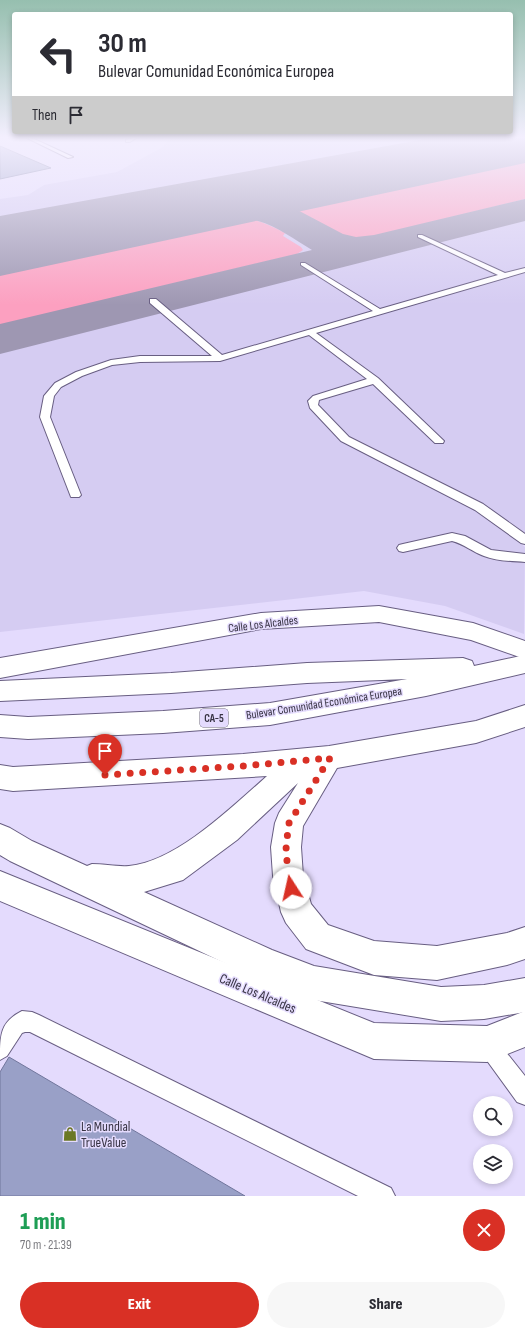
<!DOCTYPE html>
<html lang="en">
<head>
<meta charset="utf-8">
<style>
  body { margin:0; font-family:"Sofia Sans Condensed",sans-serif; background:#f7f7f7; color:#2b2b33; height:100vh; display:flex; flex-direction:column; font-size:15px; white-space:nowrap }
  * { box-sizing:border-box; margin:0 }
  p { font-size:13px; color:#7c7c81 }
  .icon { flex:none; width:22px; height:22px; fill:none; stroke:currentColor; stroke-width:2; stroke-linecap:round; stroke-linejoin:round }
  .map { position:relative; height:1196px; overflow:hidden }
  .panel { display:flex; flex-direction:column; background:#fff; flex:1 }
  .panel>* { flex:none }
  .guide { position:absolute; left:12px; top:12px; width:501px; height:122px; border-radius:4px; box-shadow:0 2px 6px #0003; background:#fff; color:#2b2b33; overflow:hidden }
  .fabs { position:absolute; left:473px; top:1096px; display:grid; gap:8px }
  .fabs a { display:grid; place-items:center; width:40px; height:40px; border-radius:50%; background:#fff; box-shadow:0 2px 6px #0003; font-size:20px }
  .pin { position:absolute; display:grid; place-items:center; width:34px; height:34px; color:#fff; margin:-41px -17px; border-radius:50% 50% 50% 0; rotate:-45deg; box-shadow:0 0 4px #0007 }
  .pin .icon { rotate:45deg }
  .me { position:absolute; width:44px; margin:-22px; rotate:350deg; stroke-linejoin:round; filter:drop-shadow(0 0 3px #0008) }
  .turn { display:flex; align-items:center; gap:14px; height:84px; padding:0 20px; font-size:18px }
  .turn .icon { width:52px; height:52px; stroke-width:2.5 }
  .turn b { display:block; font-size:28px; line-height:34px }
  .then { display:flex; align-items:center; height:38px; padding:0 20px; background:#0003; gap:8px; font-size:15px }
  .round { display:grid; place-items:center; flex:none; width:42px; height:42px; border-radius:21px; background:#f7f7f7 }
  .overview { display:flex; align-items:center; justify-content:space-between; height:68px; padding:0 20px }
  h1 { font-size:24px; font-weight:800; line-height:30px; color:#1e9e55 }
  .primary-button { display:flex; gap:8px; margin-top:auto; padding:8px 20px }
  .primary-button a { flex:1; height:46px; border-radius:24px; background:#d93025; color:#fff; font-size:16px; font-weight:800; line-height:46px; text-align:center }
  .primary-button a+a { background:#f7f7f7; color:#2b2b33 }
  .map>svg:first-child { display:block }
</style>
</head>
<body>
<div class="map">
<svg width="525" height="1196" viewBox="0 0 525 1196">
  <rect width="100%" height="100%" fill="#e4dbfd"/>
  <!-- built -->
  <path fill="#d5ccf2" d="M172 138H525V541L520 543 525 547 524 634 445 606 364 591 0 632V199L28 195 44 185 117 172 163 147 167 141Z"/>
  <!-- green -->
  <path fill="#fca0c0" d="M525 157V199L365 238C338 241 318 228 296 215L294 210 297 206 295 205Z
    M233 218C253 217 268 224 285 233L283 236 301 247 303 250 297 254 0 325V266Z"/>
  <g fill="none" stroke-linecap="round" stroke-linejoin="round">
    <!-- taxiway -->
    <path fill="#9e97b2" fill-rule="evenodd" d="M290 178 302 181 307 188 302 195 287 202 288 205 343 234 356 237 374 235 525 199V221L0 354V324L312 250C295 240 277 226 258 221 232 214 204 222 178 216L173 208 178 200C202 194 229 195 253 198 262 186 276 182 290 178Z"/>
    <!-- runway -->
    <path fill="#9e97b2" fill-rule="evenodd" d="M431 138H525V163L0 276V216Z"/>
  </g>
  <!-- building -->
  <path fill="#99a0c7" stroke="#71769c" d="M0 146 51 168 0 179Z
    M9 1057 245 1196H0V1072Z"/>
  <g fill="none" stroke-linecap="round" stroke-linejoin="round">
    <defs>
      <path id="service" d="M27 138H32L73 157 68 158Z
        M131 138H136L130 142H126V140Z
        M418 235H422L505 273 525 268V272L316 333 378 378 444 441 443 443H435L373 384 319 400 318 405 349 437 483 504 525 534V544L521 543 475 510 341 441 310 408 308 401 313 396 367 379 309 335 220 361 140 362 112 365 82 376 61 387 54 396 50 417 81 495 79 497H71L40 417 44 396 55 383 76 372 111 360 140 356H212L150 303V299H156L222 355 373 311 301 265V263H305L380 309 498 275 418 237Z
        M452 533 465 536 491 550 525 554V562C512 561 496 561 484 556 473 552 464 544 452 541L403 552 399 551 397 548 399 545 403 544Z
        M22 1011 32 1012 39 1015 391 1188 395 1196H358L30 1032H25L22 1033 7 1056 0 1060C0 1035 0 1022 22 1011Z
        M487 1033 494 1037 525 1076V1105L517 1102 480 1051 476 1044 480 1037Z"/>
      <path id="secondary" d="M379 606 473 623 525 641V659L471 640 379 622 261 629 0 678V658L261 613Z
        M0 871 374 1023 487 1026 525 1011V1047L487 1062 374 1059 0 901Z"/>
      <path id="primary" d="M525 655V673L426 696 270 725 163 733 28 739 0 737V715L28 717 163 711 270 703 407 679 307 683 171 693 0 701V681L171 673 307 663 463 658 472 661 474 666Z
        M525 705V727L476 743 337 768 303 826 301 847 303 876 311 904 328 925 374 941 437 946 507 933 525 927V959L507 965 437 980 374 975 306 949 286 923 281 912 273 876 271 847 275 823 279 813 298 783 237 840 183 880 144 892 272 950 314 966 441 987 484 985 525 978V1012L484 1019 441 1021 314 1000 254 977 10 861 0 855V824L10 828 32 841 87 866 92 864C104 864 117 867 129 866 176 862 232 807 267 776L13 791 0 789V765L13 767 243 754 329 746 476 721Z"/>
    </defs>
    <!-- service casing -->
    <use href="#service" stroke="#685e82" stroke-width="2"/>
    <!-- secondary casing -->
    <use href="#secondary" stroke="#685e82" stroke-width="2"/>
    <!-- primary casing -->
    <use href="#primary" stroke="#685e82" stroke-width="2"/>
    <!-- service -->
    <use href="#service" fill="#fff" fill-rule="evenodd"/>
    <!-- secondary -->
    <use href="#secondary" fill="#fff" fill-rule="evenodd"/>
    <!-- primary -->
    <use href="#primary" fill="#fff" fill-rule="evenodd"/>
  </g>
  <!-- sky -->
  <linearGradient id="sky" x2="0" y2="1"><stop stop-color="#96bfaf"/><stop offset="0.45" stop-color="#f3effe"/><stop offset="1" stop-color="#f3effe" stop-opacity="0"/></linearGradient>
  <rect width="525" height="305" fill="url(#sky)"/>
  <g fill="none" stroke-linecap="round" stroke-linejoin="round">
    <!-- route -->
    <path stroke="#d93025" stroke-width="7" stroke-dasharray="0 12.6" d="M105 775 243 766 330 758 289 823 286 846 288 876 291 888"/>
  </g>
  <!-- icons -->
  <defs>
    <symbol id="shop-bare" viewBox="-9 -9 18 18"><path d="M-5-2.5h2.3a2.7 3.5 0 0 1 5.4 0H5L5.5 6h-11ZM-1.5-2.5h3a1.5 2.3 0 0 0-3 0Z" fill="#6b7824" stroke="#e4dbfd" stroke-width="2.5" paint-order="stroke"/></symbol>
  </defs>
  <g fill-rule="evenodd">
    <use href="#shop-bare" x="60" y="1124" width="20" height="20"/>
  </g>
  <g text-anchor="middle" stroke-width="3" stroke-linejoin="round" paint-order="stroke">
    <!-- shield labels -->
    <rect fill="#e4dbfd" stroke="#6b657b" stroke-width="1" x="200" y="709" width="28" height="18" rx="3"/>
    <g font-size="11" font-weight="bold" fill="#373343">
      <text x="214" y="722">CA-5</text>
    </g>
    <!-- street labels -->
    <g font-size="12" fill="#373343" stroke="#e4dbfd">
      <text transform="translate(263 624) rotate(-7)" y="4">Calle Los Alcaldes</text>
      <text transform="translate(324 703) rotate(-9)" y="4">Bulevar Comunidad Económica Europea</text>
    </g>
    <!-- near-street labels -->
    <g font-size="14" fill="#373343" stroke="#e4dbfd">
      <text transform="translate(258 993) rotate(23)" y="5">Calle Los Alcaldes</text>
    </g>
    <!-- near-poi labels -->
    <g font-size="14" fill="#373343" stroke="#e4dbfd" text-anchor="start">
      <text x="81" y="1131">La Mundial<tspan x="81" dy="16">TrueValue</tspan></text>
    </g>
  </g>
</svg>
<div class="fabs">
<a><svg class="icon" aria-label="search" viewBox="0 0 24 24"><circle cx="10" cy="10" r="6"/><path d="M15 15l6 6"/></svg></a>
<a><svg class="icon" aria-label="layers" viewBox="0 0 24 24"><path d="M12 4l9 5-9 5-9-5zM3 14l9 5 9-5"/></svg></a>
</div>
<div class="pin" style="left:105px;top:775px;background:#d93025"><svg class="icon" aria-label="arrive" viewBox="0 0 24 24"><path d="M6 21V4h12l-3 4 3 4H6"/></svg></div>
<svg class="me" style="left:291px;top:888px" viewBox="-20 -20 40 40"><circle r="19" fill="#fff"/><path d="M0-13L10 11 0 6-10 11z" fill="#d93025"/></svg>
<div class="guide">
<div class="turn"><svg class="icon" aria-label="left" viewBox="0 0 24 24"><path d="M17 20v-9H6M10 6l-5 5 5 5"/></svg><div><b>30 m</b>Bulevar Comunidad Económica Europea</div></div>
<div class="then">Then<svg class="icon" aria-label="arrive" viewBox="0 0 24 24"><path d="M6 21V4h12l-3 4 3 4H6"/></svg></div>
</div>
</div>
<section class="panel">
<div class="overview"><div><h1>1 min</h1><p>70 m · 21:39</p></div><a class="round" style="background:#d93025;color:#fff"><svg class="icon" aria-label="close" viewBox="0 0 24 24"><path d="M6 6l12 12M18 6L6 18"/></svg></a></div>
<div class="primary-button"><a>Exit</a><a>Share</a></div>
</section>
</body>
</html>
